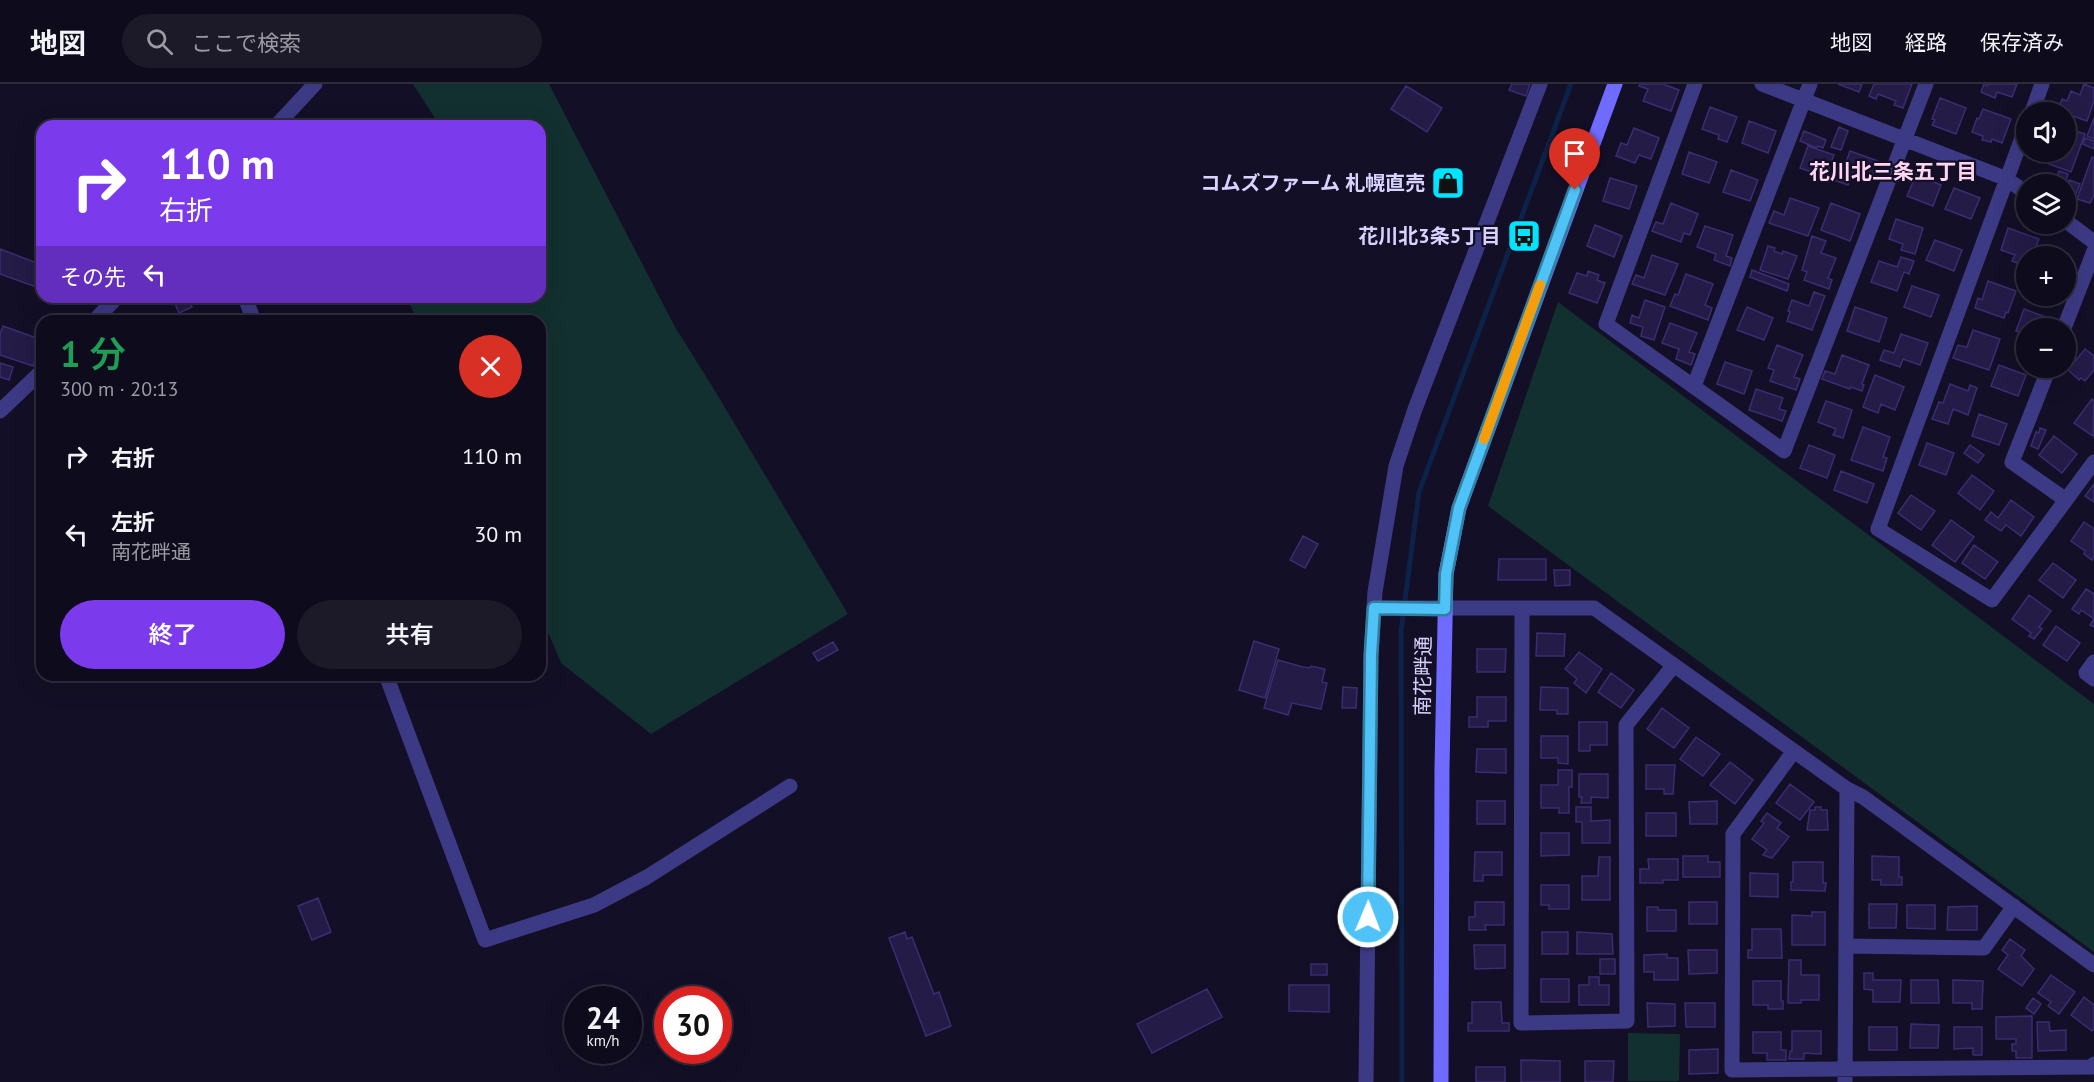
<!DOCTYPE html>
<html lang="ja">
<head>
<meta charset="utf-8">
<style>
  body { margin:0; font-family:"PT Sans","Noto Sans JP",sans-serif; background:#1c1929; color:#f1f3f6; height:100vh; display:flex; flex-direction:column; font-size:22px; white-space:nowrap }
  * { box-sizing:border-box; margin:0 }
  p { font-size:20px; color:#9b9ba3 }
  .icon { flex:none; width:33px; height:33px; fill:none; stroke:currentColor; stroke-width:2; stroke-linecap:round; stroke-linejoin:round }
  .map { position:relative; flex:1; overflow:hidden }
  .details { position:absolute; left:36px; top:231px; width:510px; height:366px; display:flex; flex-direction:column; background:#0e0b1c; border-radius:18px; box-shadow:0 6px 24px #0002,0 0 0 2px #2e2b3b }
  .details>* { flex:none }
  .hud { position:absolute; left:36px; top:36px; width:510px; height:183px; border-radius:18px; box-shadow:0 6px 24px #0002,0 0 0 2px #2e2b3b; background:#7c3aed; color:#fff; overflow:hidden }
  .fabs { position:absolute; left:2016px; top:18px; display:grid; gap:12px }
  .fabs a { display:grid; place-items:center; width:60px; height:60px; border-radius:50%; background:#0e0b1c; box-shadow:0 6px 24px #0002,0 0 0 2px #2e2b3b; font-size:30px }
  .speed { position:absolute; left:564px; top:902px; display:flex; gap:12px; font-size:30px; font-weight:700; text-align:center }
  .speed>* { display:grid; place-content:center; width:78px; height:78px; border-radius:50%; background:#0e0b1c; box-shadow:0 6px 24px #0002,0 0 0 2px #2e2b3b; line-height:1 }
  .speed small { font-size:15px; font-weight:400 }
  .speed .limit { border:9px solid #d22; background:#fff; color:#111 }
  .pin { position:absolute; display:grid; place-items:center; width:51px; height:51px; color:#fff; margin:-62px -26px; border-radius:50% 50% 50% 0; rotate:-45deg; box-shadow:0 0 6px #0007 }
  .pin .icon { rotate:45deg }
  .me { position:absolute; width:66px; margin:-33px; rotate:1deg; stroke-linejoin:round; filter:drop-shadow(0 0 4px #0008) }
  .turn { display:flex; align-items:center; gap:21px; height:126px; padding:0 24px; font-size:27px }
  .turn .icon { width:78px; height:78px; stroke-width:2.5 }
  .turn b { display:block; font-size:42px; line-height:51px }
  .then { display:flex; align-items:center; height:57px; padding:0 24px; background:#0003; gap:12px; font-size:22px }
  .round { display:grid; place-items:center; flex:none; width:63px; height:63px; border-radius:32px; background:#1c1929 }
  .headline { display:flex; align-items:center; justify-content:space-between; height:102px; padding:0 24px }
  h1 { font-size:36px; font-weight:600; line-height:45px; color:#1e9e55 }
  .primary-button { display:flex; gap:12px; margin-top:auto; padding:12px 24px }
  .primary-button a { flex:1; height:69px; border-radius:36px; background:#7c3aed; color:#fff; font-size:24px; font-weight:600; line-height:69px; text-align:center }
  .primary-button a+a { background:#1c1929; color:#f1f3f6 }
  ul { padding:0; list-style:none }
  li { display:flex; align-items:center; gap:18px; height:78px; padding:0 24px }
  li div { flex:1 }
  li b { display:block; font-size:22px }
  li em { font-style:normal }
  header { display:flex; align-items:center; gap:36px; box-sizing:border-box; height:84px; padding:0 30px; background:#0e0b1c; border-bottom:2px solid #2e2b3b }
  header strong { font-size:28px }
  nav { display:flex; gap:33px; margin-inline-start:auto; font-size:21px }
  .search { width:420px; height:54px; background:#1c1929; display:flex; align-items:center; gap:15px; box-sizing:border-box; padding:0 21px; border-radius:33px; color:#9b9ba3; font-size:22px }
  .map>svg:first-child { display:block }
</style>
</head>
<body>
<header>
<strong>地図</strong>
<div class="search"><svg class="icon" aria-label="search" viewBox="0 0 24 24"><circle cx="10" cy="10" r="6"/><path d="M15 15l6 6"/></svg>ここで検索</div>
<nav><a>地図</a><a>経路</a><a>保存済み</a></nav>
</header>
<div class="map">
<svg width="2094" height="998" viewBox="0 0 2094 998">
  <rect width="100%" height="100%" fill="#130f26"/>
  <!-- green -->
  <path fill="#12302f" d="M413 0H549L675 243 712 302 848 530 651 650 561 579 540 529V237H417L407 213H540V42H440Z
    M1558 218 2094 620V868L1488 422Z
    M1628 949 1680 950 1679 997H1628Z"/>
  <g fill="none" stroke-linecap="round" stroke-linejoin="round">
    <!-- stream -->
    <path stroke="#0c2248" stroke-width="5" d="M1402 998 1401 547 1419 408 1571 0"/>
  </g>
  <!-- building -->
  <path fill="#241b47" stroke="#3b2d73" stroke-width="1.5" d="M1512 0H1530L1526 12 1509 6Z
    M1640 0H1663L1679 6 1671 27 1643 17 1648 5 1639 2Z
    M1838 0H1862L1859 8Z
    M1874 0H1912L1903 24 1894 21 1896 17 1878 10 1876 15 1869 12Z
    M1984 0 1987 2 1988 0H2017L2012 13 1997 8 1995 14 1981 8Z
    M2084 0 2094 4V17L2087 37 2067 30 2066 32V28H2057L2062 15 2067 17 2071 7 2080 11Z
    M1406 2 1442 24 1427 48 1391 25Z
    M1940 14 1966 24 1956 50 1932 41 1935 36 1932 35Z
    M1710 23 1737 33 1727 58 1718 55 1719 51 1702 45Z
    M1983 25 2011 35 2002 59 1992 55 1991 58 1982 56 1983 52 1972 48 1977 34 1979 35Z
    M2094 34V55L2087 52Z
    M1749 37 1776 47 1768 69 1742 59Z
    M1839 43 1848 47 1841 66 1831 63Z
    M1634 44 1659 54 1651 75 1639 71 1635 79 1616 72 1621 59 1627 61Z
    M2066 44 2085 50 2071 88 2049 80 2053 68H2066Z
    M1804 47 1826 56 1823 64 1818 62 1817 64 1800 57Z
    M2085 54 2094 57V65L2083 60Z
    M1808 62 1834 71 1826 93 1800 84Z
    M1850 67 1878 77 1870 98 1842 89Z
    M1689 68 1717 78 1709 99 1682 90Z
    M2092 73 2094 74V111L2090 119 2077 115Z
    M1731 86 1758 96 1750 117 1723 108Z
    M1834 87 1851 93 1848 101 1831 95Z
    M2059 87 2068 90 2065 100H2054Z
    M1916 91 1941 101 1933 122 1907 112Z
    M1610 94 1637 102 1629 125 1603 117Z
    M2069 96 2080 100 2075 112 2066 109Z
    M1954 104 1980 114 1971 135 1945 125Z
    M1790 114 1819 124 1808 152 1769 139 1774 127 1784 131Z
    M1671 119 1698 130 1690 151 1684 149 1681 158 1652 147 1656 138 1663 140Z
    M1831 119 1860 130 1850 157 1821 146Z
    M1896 135 1923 144 1915 170 1901 166 1903 160 1889 155Z
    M1595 141 1622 152 1614 173 1587 162Z
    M1705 142 1733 151 1726 172 1732 174 1730 182 1714 176 1716 170 1697 163Z
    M2008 144 2039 155 2033 172H2026V182L2012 177 2015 171 2001 166Z
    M1812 152 1826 157 1821 169 1836 174 1828 194 1832 196 1829 205 1804 196 1807 188 1802 186Z
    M1935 156 1962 166 1954 187 1926 176Z
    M1768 162 1775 164 1774 167 1782 170 1783 167 1797 172 1788 195 1760 186Z
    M0 165 42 181V195L39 204 0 190Z
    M1652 171 1678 180 1665 211 1632 200 1636 191 1644 194Z
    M1901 173 1914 177 1909 190 1904 188 1897 207 1871 198 1879 177 1897 183Z
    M2066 180 2072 183 2066 201Z
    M1752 186 1789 200 1787 207 1750 193Z
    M1588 187 1599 191 1597 196 1605 199 1597 219 1569 209 1577 189 1587 192Z
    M1686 190 1713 200 1705 221 1712 224 1708 236 1670 222 1675 210 1678 211Z
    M1988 197 2016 207 2008 229 2006 228 2004 234 1975 224 1978 214 1982 216Z
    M1912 202 1939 211 1931 233 1904 223Z
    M1814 208 1825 212 1812 246 1787 237 1790 228 1788 227 1792 216 1809 222Z
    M172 213H188L192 223 179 229Z
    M1645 216 1665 223 1654 256 1641 252 1643 243 1630 239 1632 231 1639 234Z
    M1747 223 1773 234 1764 256 1737 246Z
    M1855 223 1887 234 1879 258 1847 247Z
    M2024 225 2051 235 2048 244H2026V251L2016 247Z
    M1670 239 1697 249 1689 268 1695 270 1691 281 1676 275 1679 265 1662 259Z
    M3 242 42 256 33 282 0 271V250Z
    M1973 246 2000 255 1989 286 1953 274 1958 261 1967 263Z
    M1901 250 1928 259 1920 281 1903 275 1900 283 1880 276 1884 266 1894 269Z
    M1777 261 1803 271 1794 293 1800 295 1796 306 1770 297 1774 286 1768 284Z
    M2085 265 2094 272V286L2085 297 2081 294 2079 296 2068 286Z
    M1842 271 1869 281 1862 300 1864 301 1862 307 1851 303 1850 305 1822 295 1825 287 1835 290Z
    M1725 278 1752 287 1744 310 1717 300Z
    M0 279 13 283 9 296 0 293Z
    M1999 281 2026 291 2018 312 1991 302Z
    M1875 291 1904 303 1895 326 1881 320 1878 329 1863 323Z
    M1950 300 1968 307 1970 301 1977 304 1968 331 1953 325 1948 340 1932 335 1939 318 1943 319Z
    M1756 305 1783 314 1779 325 1786 327 1782 337 1749 326Z
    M2092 315 2094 317 2093 352 2074 339Z
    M1826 317 1852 326 1843 354 1833 351 1836 345 1818 338Z
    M1979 330 2007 340 1999 361 1972 352Z
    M1863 343 1890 353 1883 373 1887 374 1883 387 1851 376Z
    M2040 344 2046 346 2038 365 2031 362 2036 348 2039 349Z
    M2054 352 2077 370 2062 389 2039 371Z
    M1927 359 1954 369 1946 391 1919 381Z
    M1809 361 1835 371 1827 394 1800 384Z
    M1970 361 1984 371 1978 379 1964 369Z
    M1841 387 1874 400 1867 419 1834 406Z
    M1972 391 1994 407 1980 426 1958 409Z
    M2094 400V418L2085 412Z
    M1911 411 1935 427 1921 446 1898 429Z
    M2011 416 2034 433 2021 452 2006 441 2001 447 1985 436 1991 428 1998 434Z
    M1951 436 1974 453 1955 478 1932 461Z
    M2084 438 2094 445V472L2092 476 2084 470 2085 467 2071 457Z
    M1303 452 1318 460 1305 484 1290 476Z
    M1974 461 1998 478 1985 495 1962 479Z
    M1499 475H1546V496H1498Z
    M2053 479 2076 496 2063 514 2039 496Z
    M1554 486H1570V501L1555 502Z
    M2086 505 2094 510V543L2090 541 2094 535 2081 526 2079 530 2072 525Z
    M2029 511 2051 527 2039 543 2042 545 2034 555 2029 552 2031 549 2012 535Z
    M2056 542 2080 559 2067 577 2043 561Z
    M1537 549 1565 550 1564 572H1536Z
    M1254 557 1279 565 1265 614 1239 606Z
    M833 558 838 566 818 577 813 569Z
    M1477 565H1506L1505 588H1477Z
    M1579 568 1602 585 1586 609 1574 599 1577 595 1565 585Z
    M1278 576 1303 583 1310 584 1311 582 1325 585 1322 598 1327 599 1321 625 1292 619 1288 631 1264 624Z
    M1611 589 1634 606 1621 624 1598 608Z
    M1343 603 1357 604 1356 624H1342Z
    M1541 603 1568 604V630H1557V626H1540Z
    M1477 613H1506V637H1488V643H1469V633H1477Z
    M1662 624 1689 644 1674 664 1647 645Z
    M1579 638H1607V661H1590V667H1579Z
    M1541 652H1568V680L1558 679V674H1541Z
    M1696 653 1720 670 1703 692 1680 675Z
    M1477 665H1506V689L1476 688Z
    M1730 678 1753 696 1735 720 1710 701Z
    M1646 681H1675L1673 710H1664V705H1646Z
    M1558 686H1572V703H1569V729H1559V724H1541V701H1558Z
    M1579 690H1608V714L1591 713V719H1581L1582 713H1579Z
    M1790 700 1814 718 1800 736 1776 719Z
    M1477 717H1505V740H1477Z
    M1717 717V740H1690L1689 718Z
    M1576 723H1591V737L1610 736V759H1582V738H1576Z
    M1815 723H1821V726H1827L1828 746H1807L1810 726H1815Z
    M1646 729H1676V752H1646Z
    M1767 729 1781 739 1777 744 1789 753 1772 774 1763 771 1767 766 1752 755 1764 739 1761 737Z
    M1541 749H1569V771L1541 772Z
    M1475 768H1502V791H1483V797H1474Z
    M1683 772H1708V778H1720V793H1683Z
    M1872 772 1899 773V793H1902V801H1881V796H1872Z
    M1599 773H1610V816H1582V792H1598Z
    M1648 775H1678V796H1663V799H1640V785H1649Z
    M1793 778H1823V799H1826L1825 807 1791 806V798H1793Z
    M1750 789 1778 790V813L1750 812Z
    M1541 801H1569V825H1549V821H1541Z
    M318 814 331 848 312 856 298 822Z
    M1475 818H1504V841H1485L1486 846H1469V833H1475Z
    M1689 818H1717V840H1689Z
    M1869 820H1897L1896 844H1869Z
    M1907 821H1935V845L1907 844Z
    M1977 822V846H1947L1948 823Z
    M1647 823H1658V826H1676V847H1647Z
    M1812 828H1825V861H1792V831L1812 832Z
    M1752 845H1781L1782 874H1748V866H1752Z
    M905 848 907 855 912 853 934 910 939 908 951 942 926 952 889 854Z
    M1542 848H1568V870H1542Z
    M1577 848 1612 850 1613 870H1577Z
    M2010 855 2025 866 2021 872 2034 885 2022 902 1998 885 2008 871 2002 866Z
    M1474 861H1505V884L1475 885Z
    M1688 866H1717V889L1689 890Z
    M1667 870V874H1678V896H1654V888H1644V871Z
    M1600 875H1615V890H1600Z
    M1789 876H1801V891H1819V916H1801V919H1788Z
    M1311 880H1327V891H1311Z
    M1864 889H1873V896H1901L1900 918H1873V906L1864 905Z
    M2051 891 2075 908 2059 930 2048 922 2051 918 2038 909Z
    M1589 893H1599V901H1609V921H1579V901H1589Z
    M1541 895H1569V918H1541Z
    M1911 896H1938L1939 919H1911Z
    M1953 896 1983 897 1982 925H1972V919H1953Z
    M1753 897H1781V917H1783V925H1768V921H1753Z
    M1289 901H1329V928L1289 927Z
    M1207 905 1222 933 1152 969 1137 940Z
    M2084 913 2094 921V944L2092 947 2071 931Z
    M2033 914 2041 920 2034 930 2026 924Z
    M1472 918H1501L1502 939H1509V947H1468V939H1472Z
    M1647 919 1675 920V942L1648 943Z
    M1685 919H1715V943H1686Z
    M2032 932V974H2016V967H2012V960H2016V955H1996V933Z
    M2037 938H2049L2050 947 2066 946V966L2038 967Z
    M1911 940 1939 941 1938 964H1910Z
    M1869 943H1897V966H1869Z
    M1954 943H1982V971H1973V964L1954 965Z
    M1792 947H1821V970L1804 969V975H1789L1790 967H1792Z
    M1753 948H1781V966H1786V976H1767V969H1753Z
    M1718 965V989L1689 990V966Z
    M1521 976 1560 977V998H1521Z
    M1585 977H1614L1613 998H1585Z
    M1476 983H1505V998H1476Z"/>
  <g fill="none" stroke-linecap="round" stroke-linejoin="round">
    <!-- street -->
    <path stroke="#3d3a85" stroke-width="15" d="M1695 0 1606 240 1784 367 1926 0
      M1762 0 2007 95 2026 109
      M2032 28 2042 0
      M276 42 315 0
      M2026 43 1878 445 1992 516 2094 378
      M2066 137 2094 158
      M245 213 254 237
      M94 237 117 213
      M2064 244 2094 167
      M2049 284 2012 378 2066 416
      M1694 302 1810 0
      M0 327 42 287
      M1374 524H1594L1847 705 1845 998
      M1522 524 1521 939 1627 937 1626 641 1674 581
      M2094 578 2086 589 2094 595
      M386 591 485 856 594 821 647 793 790 702
      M1794 667 1733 750 1732 986 2092 983 2094 980
      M1847 705 1863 713 2094 881
      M1846 862 1984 864 2014 822
      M1366 998 1371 571 1375 508 1396 382 1415 325 1540 0"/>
    <!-- secondary -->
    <path stroke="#6f6bff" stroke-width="15" d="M1441 998 1442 684 1446 490 1459 424 1615 0"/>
  </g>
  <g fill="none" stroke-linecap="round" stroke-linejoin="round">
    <defs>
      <path id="route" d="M1368 833 1371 571 1374 524 1445 525 1446 490 1459 424 1575 106"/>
    </defs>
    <!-- route casing -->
    <use href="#route" stroke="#337fa1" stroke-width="15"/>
    <!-- route -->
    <use href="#route" stroke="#4fc3f7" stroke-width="10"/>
    <!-- slow -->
    <path stroke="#f59e0b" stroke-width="10" d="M1484 355 1540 201"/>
  </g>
  <!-- icons -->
  <defs>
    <symbol id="shop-square" viewBox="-11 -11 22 22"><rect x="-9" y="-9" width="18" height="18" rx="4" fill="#00e5ff" stroke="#130f26"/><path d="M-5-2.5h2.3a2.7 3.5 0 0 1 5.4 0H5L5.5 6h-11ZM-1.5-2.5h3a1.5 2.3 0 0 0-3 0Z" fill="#111"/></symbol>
    <symbol id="bus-square" viewBox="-11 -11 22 22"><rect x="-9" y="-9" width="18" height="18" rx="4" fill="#00e5ff" stroke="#130f26"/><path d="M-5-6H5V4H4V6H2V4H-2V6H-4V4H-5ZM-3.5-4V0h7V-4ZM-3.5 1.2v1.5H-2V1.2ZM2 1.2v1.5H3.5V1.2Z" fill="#111"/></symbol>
  </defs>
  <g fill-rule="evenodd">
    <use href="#shop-square" x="1429" y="80" width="38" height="38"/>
    <use href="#bus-square" x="1505" y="133" width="38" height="38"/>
  </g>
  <g text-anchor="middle" stroke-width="4.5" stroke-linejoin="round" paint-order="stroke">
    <!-- poi labels -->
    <g font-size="20" font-weight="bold" fill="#d9d4ff" stroke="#130f26" text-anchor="end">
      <text x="1425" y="106">コムズファーム 札幌直売</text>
      <text x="1501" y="159">花川北3条5丁目</text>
    </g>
    <!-- street labels -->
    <g font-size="20" fill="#d9d4ff" stroke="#130f26">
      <text transform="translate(1423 592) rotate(-89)" y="7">南花畔通</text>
    </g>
    <!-- neighbourhood labels -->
    <g font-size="21" font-weight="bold" fill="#ffd6f0" stroke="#130f26">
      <text x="1893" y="95">花川北三条五丁目</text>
    </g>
  </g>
</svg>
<div class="fabs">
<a><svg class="icon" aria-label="sound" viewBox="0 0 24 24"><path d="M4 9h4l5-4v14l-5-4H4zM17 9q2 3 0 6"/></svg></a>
<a><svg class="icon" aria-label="layers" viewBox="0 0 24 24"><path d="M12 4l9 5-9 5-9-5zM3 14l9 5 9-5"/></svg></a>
<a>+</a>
<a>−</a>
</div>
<div class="speed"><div>24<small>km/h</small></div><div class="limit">30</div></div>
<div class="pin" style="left:1575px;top:106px;background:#d93025"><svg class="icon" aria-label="arrive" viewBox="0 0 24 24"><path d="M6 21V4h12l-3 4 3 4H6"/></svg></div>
<svg class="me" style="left:1368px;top:833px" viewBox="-20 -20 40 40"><circle r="17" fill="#4fc3f7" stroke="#fff" stroke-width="3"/><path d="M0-11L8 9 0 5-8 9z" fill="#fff"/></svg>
<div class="hud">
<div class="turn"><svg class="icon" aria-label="right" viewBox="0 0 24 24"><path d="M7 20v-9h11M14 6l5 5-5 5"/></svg><div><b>110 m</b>右折</div></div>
<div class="then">その先<svg class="icon" aria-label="left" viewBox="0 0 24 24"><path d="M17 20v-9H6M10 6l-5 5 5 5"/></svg></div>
</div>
<section class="details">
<div class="headline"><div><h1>1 分</h1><p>300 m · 20:13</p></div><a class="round" style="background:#d93025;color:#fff"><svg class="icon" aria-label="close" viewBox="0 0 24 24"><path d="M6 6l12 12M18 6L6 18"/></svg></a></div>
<ul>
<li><svg class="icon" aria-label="right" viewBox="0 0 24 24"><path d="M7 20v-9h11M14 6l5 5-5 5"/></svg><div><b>右折</b></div><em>110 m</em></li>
<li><svg class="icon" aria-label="left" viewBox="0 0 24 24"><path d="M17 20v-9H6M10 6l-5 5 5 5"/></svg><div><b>左折</b><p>南花畔通</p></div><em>30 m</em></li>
</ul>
<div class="primary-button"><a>終了</a><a>共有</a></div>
</section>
</div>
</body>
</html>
